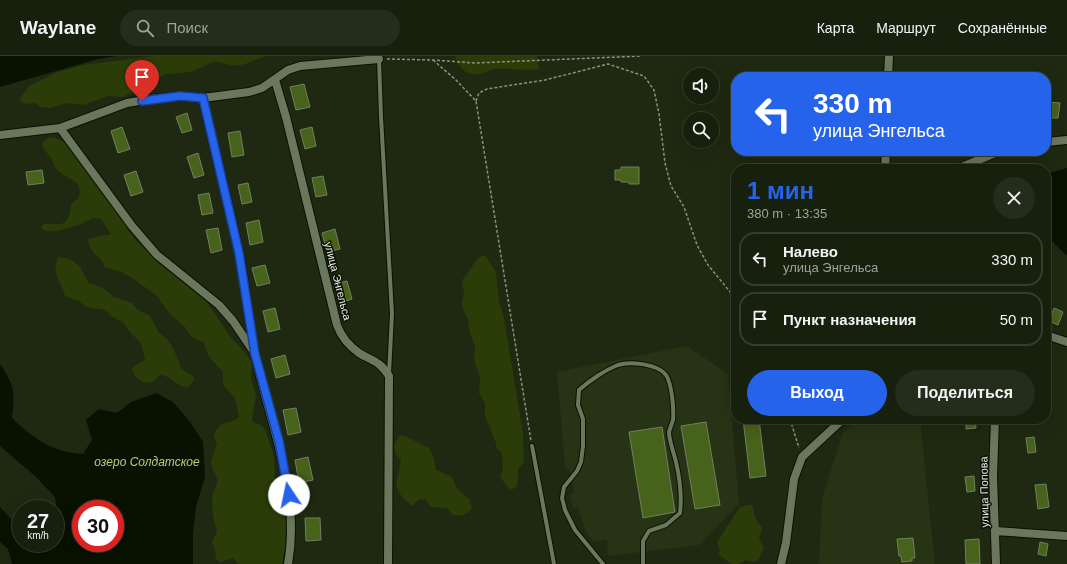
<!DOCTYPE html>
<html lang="ru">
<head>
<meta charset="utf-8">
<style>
  body { margin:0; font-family:Arial,sans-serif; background:#242c1b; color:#f1f3f6; height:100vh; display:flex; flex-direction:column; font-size:15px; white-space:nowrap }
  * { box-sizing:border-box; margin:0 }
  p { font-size:13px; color:#9ea29d }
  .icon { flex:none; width:22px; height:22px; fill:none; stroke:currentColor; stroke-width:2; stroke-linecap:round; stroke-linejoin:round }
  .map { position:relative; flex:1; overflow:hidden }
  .details { position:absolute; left:731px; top:108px; width:320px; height:260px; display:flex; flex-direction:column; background:#171f0d; border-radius:16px; box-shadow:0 4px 16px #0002,0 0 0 1px #363d2e }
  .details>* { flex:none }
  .top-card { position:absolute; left:731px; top:16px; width:320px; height:84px; border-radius:16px; box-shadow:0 4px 16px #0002,0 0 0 1px #363d2e; background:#2563eb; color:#fff; overflow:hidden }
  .tools { position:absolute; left:683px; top:12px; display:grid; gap:8px }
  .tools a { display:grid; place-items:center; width:36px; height:36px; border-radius:50%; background:#171f0d; box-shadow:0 4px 16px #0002,0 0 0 1px #363d2e; font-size:20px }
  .speed { position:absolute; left:12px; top:444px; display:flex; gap:8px; font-size:20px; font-weight:700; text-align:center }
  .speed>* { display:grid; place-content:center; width:52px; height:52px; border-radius:50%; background:#171f0d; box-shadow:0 4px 16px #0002,0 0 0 1px #363d2e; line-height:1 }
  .speed small { font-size:10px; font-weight:400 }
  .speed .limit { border:6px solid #d22; background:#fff; color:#111 }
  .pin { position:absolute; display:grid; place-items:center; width:34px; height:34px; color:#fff; margin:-41px -17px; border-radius:50% 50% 50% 0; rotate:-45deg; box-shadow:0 0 4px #0007 }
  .pin .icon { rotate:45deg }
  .me { position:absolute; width:44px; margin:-22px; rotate:349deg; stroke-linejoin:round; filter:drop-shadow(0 0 3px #0008) }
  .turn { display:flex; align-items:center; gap:14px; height:84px; padding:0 16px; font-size:18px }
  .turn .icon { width:52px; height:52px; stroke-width:2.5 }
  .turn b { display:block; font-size:28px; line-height:34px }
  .round { display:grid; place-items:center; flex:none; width:42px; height:42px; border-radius:21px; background:#242c1b }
  .headline { display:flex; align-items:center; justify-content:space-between; height:68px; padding:0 16px }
  h1 { font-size:24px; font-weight:700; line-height:30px; color:#2563eb }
  .primary-button { display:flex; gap:8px; margin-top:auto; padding:8px 16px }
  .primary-button a { flex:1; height:46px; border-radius:24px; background:#2563eb; color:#fff; font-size:16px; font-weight:700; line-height:46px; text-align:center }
  .primary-button a+a { background:#242c1b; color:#f1f3f6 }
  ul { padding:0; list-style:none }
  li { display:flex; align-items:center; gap:12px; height:54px; margin:0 8px 6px; padding:0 8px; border:2px solid #363d2e; border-radius:16px }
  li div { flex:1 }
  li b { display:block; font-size:15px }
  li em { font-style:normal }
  header { display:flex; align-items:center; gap:24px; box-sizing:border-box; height:56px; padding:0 20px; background:#171f0d; border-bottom:1px solid #363d2e }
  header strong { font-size:19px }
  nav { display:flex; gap:22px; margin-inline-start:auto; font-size:14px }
  .search { width:280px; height:36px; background:#242c1b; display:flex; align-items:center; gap:10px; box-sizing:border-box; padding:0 14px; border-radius:22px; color:#9ea29d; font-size:15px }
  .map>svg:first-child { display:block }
</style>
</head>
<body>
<header>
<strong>Waylane</strong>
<div class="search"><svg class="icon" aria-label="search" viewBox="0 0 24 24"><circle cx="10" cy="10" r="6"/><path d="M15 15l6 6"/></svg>Поиск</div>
<nav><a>Карта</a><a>Маршрут</a><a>Сохранённые</a></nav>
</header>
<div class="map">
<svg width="1067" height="508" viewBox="0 0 1067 508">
  <rect width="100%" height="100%" fill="#1f2911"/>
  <!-- built -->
  <path fill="#263314" d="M687 290 728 318 739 448 699 489 608 500 607 484 594 486 586 476 578 452H573L569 437H574L570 415 565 411 557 316Z
    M860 363H920L935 508H819L822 442 843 377Z"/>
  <!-- green -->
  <path fill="#2a3d08" d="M153 0H265C242 9 240 13 215 5L191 16 166 18 141 33 122 41 107 40 84 49 66 47 50 52 41 51 35 47 26 48 19 44 29 30 58 16 83 9Z
    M455 0H537L539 13C524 15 510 12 495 13 490 13 485 17 480 18 466 20 459 12 455 0Z
    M50 81 55 82 67 87 124 162 127 173 138 187 166 213 184 223 192 233 204 242 232 283 241 292 251 305 252 309 251 322 256 340 252 363 254 367 262 369 266 376 274 401 275 425 284 442 283 452 286 465V487L282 508H239L233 502 220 506 216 503 215 494 212 486 217 475 213 459 212 441 217 428V422L213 414 211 405 217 388 214 380 215 375 221 369 237 363 239 360 235 342 223 329V316L209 301 204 287 192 281 184 270 170 258 157 240 131 221 121 216 105 211C100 198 91 200 88 184L91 182 111 178 101 163 93 162C82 168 54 180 42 173V169C48 165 62 172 67 164 70 160 70 153 71 149 73 145 78 144 79 140 84 124 66 123 58 115 55 112 54 107 52 104 49 98 44 95 42 89L44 85Z
    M485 199 496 216 499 246 504 262 523 378 524 406 518 413C517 422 521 431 510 434L500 421 503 413 502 397 496 391V387L485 360V347L479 337 480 321 474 304 475 290 470 278 468 264 464 256 462 248 464 235 462 227 463 223 478 202Z
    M58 201 70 203 80 211 88 226 103 232 114 241 132 247 137 253 150 260 159 277 167 283 173 292 180 308V312L193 320 194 324C184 342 173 320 160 318 158 321 156 324 153 325 144 331 133 321 132 312L139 307 143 306 145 303 141 287 129 275 123 266 111 260 106 254 86 251 80 246 65 240C61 224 51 220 58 201Z
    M401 378 429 392 433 400 436 414 452 421 458 434 469 443 472 452C470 457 460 461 454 459 451 458 450 455 447 452L431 451 425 443H420L411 450 400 438 396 430 401 404C391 393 393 390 401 378Z
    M748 449H752C755 453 753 458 755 462 761 472 765 469 759 482L764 493 758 504 754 506 746 504 737 508H731L718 498 720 494 717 486 740 451Z"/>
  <!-- water -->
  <path fill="#091101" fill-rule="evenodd" d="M0 0H117L98 3 0 31Z
    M1067 112V200L1052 185 1046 176V118Z
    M0 309H1C15 331 15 336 12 362 34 383 52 396 83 398L92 384 86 364 99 353 117 357 131 346 156 337 173 346 190 366 203 386 205 421 196 451 193 477V508H12L8 493 0 486V451L21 474V487H55V473L58 464 55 441 35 420 0 390ZM81 453H115V487H81Z"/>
  <!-- building -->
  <path fill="#47621b" stroke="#727f63" d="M304 28 310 51 296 54 290 31Z
    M1047 46 1060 47 1058 62H1046Z
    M187 57 192 74 182 77 176 61Z
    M122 71 130 93 118 97 111 75Z
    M312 71 316 90 305 93 300 74Z
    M240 75 244 99 232 101 228 77Z
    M198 97 204 119 194 122 187 101Z
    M621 111H639V128H629V126H621V124H615V114H621Z
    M42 114 44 127 28 129 26 116Z
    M136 115 143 136 131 140 124 119Z
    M323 120 327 139 316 141 312 122Z
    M248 127 252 146 242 148 238 129Z
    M209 137 213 157 202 159 198 139Z
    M259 164 263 186 250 189 246 167Z
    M218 172 222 194 211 197 206 174Z
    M335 173 340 193 327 196 322 177Z
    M265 209 270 227 257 230 252 212Z
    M347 225 352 243 340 247 335 228Z
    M275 252 280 273 268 276 263 255Z
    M1054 252 1063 256 1058 269 1049 265Z
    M285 299 290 318 276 322 271 303Z
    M296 352 301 376 288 379 283 354Z
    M743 363H759L766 420 750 422Z
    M966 363H975L976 372 966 373Z
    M706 366 720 449 695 453 681 370Z
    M662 371 675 456 643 462 629 376Z
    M1034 381 1036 396 1028 397 1026 382Z
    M308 401 313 424 299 427 295 404Z
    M974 420 975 435 967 436 965 421Z
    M1046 428 1049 451 1038 453 1035 429Z
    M305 462H320L321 484 306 485Z
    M913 482 915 502H912V505L902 506 901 500H899L897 483Z
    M979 483 980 508H966L965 484Z
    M1040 486 1048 488 1046 500 1038 498Z"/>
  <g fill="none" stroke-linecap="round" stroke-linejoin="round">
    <defs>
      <path id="lane" d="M379 3 381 61 392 258 389 318
        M532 390 554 508
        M603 508 575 474 565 454 562 442 564 431 577 415 581 406 583 390V363L578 349 579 334C589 325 605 314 618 309 630 305 658 308 666 319 672 328 674 354 673 364 672 368 670 372 669 376 669 385 674 397 676 406 680 423 682 439 680 457L666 469 649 475 643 485V508"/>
      <path id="street" d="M888 21 889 0
        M275 24 286 61 337 269C341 280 349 290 359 297 372 305 380 305 389 320L388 508
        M203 42C214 94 228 144 239 196 246 229 248 264 255 297 269 367 301 435 288 508
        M60 72 132 170 157 199 219 249 233 265 254 296
        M0 79 60 72 127 47 157 42 181 40 203 42 249 36 262 32 288 14 300 10 379 3
        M1046 86 1067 84
        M885 113 886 95
        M957 113 1000 95
        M1046 279 1067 286
        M995 363 993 420 996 508
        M995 475 1067 480
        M781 508 786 487 794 423 802 401 843 363"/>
    </defs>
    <!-- lane casing -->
    <use href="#lane" stroke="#091200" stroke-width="6"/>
    <!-- street casing -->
    <use href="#street" stroke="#091200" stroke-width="10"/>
    <!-- path -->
    <path stroke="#89927f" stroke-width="1.5" stroke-dasharray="3 2" stroke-linecap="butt" d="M387 3 433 4 475 7 642 0
      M433 4 456 24 476 45 531 385
      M476 45 479 37 487 33 545 24 608 8 644 20 654 34 659 58 665 107 671 130 684 151 697 189 708 209 736 243
      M790 363 799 392"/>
    <!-- lane -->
    <use href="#lane" stroke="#6a775c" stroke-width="4"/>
    <!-- street -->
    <use href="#street" stroke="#6a775c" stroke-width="8"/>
  </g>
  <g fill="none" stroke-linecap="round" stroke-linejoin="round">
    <defs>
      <path id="route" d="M142 45 180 40 203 42 239 197 255 298 279 385 289 439"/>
    </defs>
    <!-- route casing -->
    <use href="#route" stroke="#184099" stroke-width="10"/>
    <!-- route -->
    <use href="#route" stroke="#2563eb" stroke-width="7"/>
  </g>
  <g text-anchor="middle" stroke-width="3" stroke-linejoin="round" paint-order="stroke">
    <!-- street labels -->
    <g font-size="11" fill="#e8f0e0" stroke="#0c1006">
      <text transform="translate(338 225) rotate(76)" y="4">улица Энгельса</text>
      <text transform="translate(984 436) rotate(-91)" y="4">улица Попова</text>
    </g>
    <!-- water labels -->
    <g font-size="12" font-style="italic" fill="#acd474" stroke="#0c1006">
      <text x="147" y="410">озеро Солдатское</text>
    </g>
  </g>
</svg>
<div class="tools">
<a><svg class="icon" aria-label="sound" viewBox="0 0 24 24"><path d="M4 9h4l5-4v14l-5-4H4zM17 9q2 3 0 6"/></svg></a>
<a><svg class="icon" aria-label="search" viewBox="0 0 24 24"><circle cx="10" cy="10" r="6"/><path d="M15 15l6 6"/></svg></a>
</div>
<div class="speed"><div>27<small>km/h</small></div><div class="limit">30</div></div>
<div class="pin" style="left:142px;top:45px;background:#d93025"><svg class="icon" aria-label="arrive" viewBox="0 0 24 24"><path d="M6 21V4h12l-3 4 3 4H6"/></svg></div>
<svg class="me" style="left:289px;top:439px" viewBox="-20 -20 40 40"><circle r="19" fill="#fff"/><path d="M0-13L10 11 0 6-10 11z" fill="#2563eb"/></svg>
<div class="top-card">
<div class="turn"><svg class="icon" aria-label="left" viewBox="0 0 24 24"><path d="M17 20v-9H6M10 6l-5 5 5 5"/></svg><div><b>330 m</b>улица Энгельса</div></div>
</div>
<section class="details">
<div class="headline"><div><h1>1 мин</h1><p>380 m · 13:35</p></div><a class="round"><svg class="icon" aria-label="close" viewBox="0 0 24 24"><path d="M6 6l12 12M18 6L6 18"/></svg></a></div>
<ul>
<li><svg class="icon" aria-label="left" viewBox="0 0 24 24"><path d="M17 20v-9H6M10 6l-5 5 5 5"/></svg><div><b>Налево</b><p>улица Энгельса</p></div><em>330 m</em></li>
<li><svg class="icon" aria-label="arrive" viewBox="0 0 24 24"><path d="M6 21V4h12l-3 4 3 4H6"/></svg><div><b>Пункт назначения</b></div><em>50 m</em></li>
</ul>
<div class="primary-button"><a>Выход</a><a>Поделиться</a></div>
</section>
</div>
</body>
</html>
